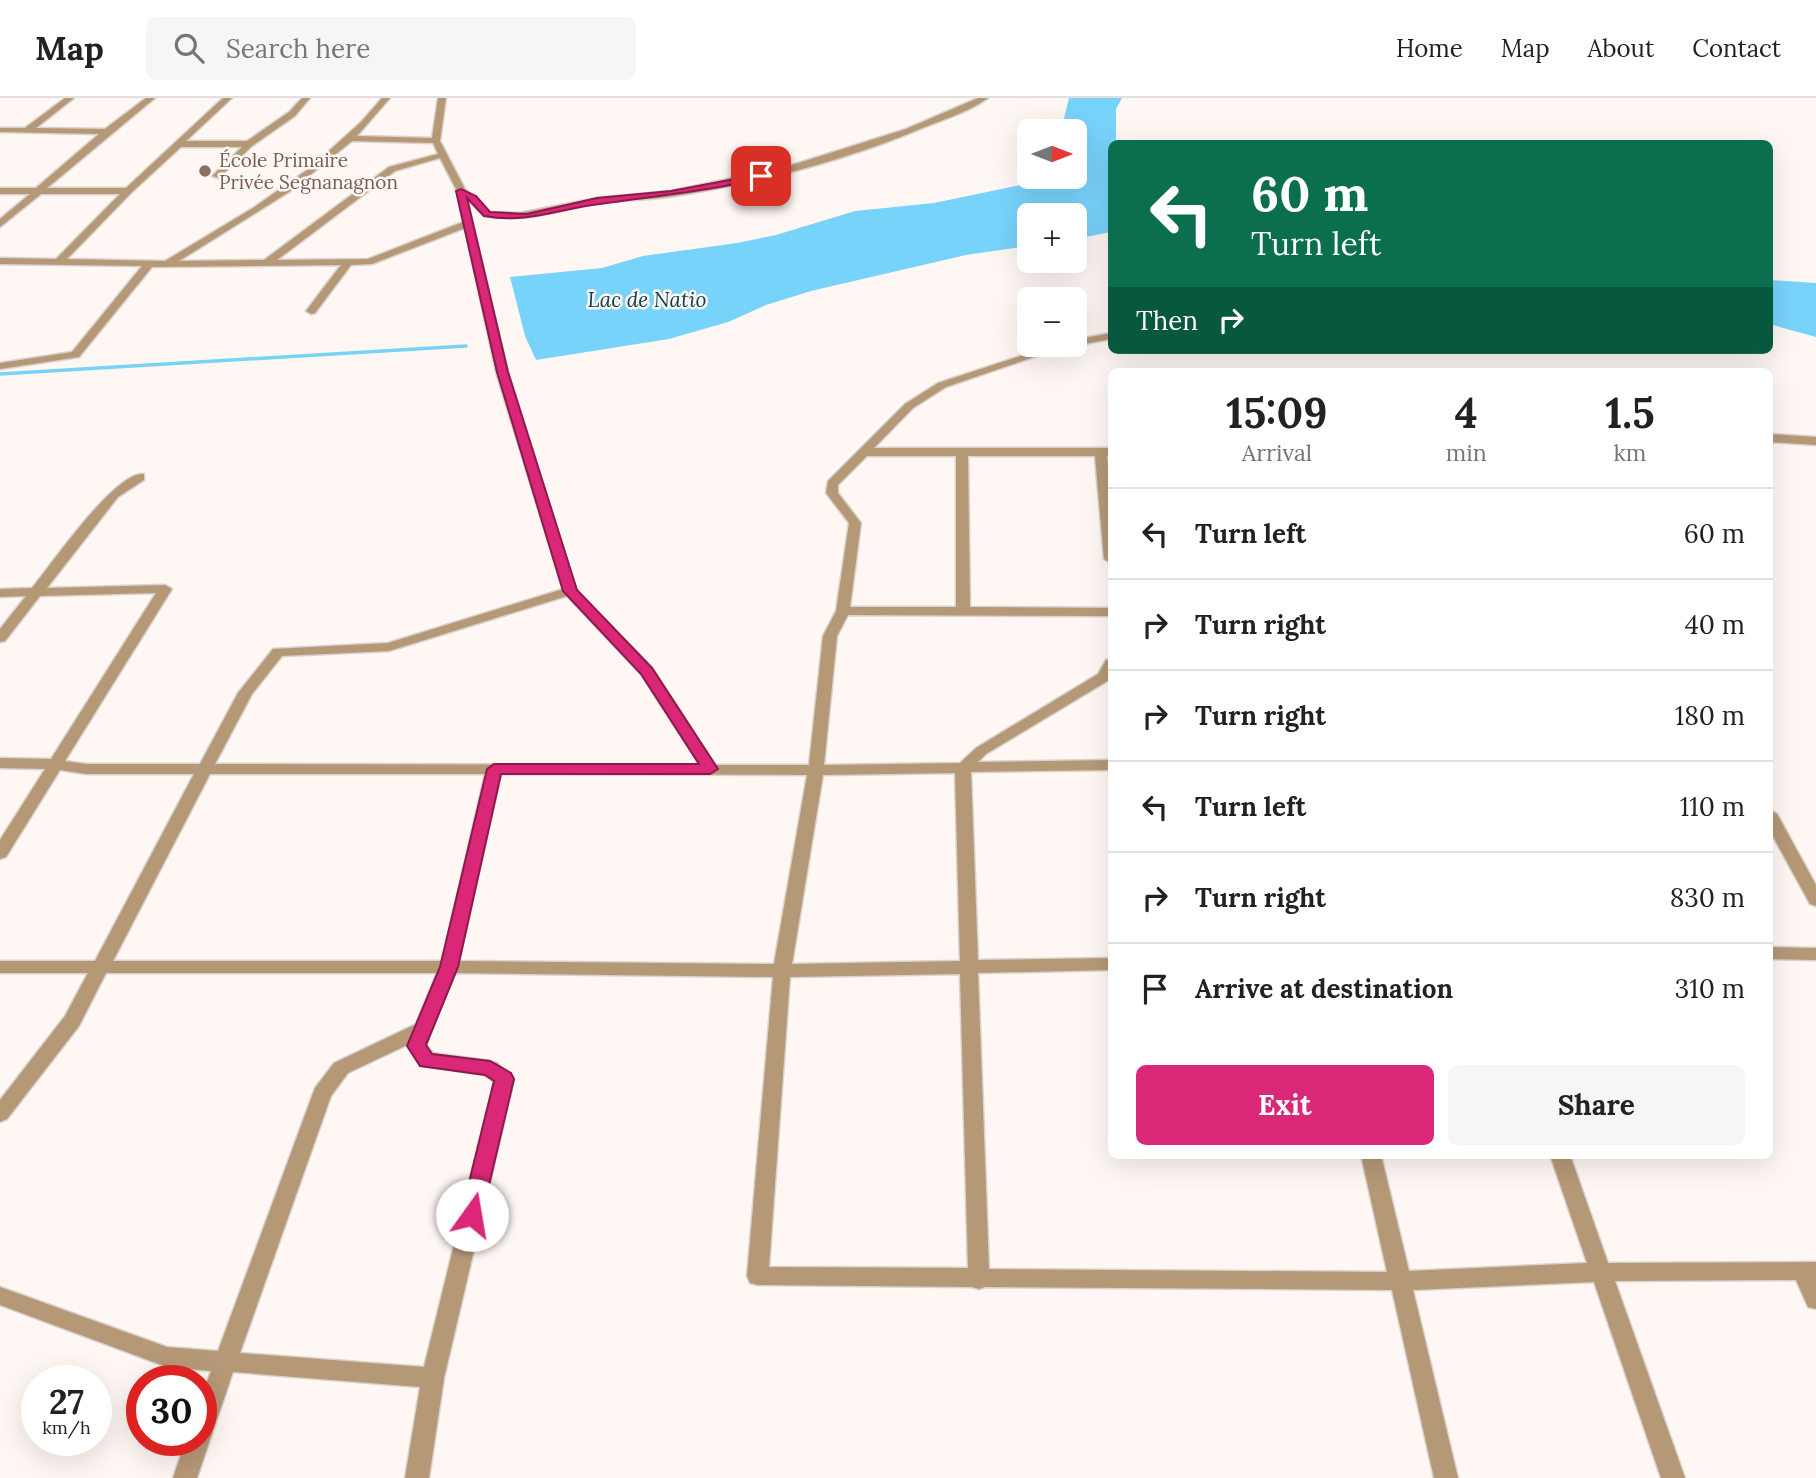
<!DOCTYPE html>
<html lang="en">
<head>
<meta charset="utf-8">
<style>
  body { margin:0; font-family:Lora,serif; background:#f6f6f6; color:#222; height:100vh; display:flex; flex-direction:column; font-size:26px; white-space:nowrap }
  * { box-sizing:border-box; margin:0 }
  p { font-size:23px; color:#767676 }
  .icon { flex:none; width:38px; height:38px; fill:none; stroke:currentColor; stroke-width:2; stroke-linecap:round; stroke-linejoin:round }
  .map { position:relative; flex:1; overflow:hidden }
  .panel { position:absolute; left:1108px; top:270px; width:665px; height:791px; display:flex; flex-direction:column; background:#fff; border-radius:10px; box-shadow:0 7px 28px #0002 }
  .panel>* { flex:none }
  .guide { position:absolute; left:1108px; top:42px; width:665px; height:214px; border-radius:10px; box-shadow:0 7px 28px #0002; background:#0b6e4f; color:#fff; overflow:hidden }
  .needle { width:46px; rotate:90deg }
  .fabs { position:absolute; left:1017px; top:21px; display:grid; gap:14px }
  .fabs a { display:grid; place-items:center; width:70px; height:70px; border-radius:10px; background:#fff; box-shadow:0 7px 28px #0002; font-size:35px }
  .speed { position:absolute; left:21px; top:1267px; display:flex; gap:14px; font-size:35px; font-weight:700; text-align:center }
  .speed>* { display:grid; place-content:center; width:91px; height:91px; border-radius:50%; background:#fff; box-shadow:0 7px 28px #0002; line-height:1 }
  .speed small { font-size:18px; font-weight:400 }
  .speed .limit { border:10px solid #d22; background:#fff; color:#111 }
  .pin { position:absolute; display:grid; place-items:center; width:60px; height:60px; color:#fff; margin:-30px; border-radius:14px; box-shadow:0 4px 10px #0006 }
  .me { position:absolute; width:77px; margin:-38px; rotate:13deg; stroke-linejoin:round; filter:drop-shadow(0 0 5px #0008) }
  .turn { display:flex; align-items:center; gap:24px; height:147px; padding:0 28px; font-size:32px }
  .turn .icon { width:91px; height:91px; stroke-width:2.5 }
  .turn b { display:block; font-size:49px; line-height:60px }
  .then { display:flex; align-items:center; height:66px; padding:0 28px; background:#0003; gap:14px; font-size:26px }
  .eta { display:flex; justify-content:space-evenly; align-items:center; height:119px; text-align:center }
  .eta b { font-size:42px; font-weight:700; line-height:49px }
  .cta { display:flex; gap:14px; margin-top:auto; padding:14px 28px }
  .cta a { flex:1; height:80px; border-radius:10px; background:#db2777; color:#fff; font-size:28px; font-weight:700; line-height:80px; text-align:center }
  .cta a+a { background:#f6f6f6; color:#222 }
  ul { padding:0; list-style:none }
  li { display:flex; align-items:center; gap:21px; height:91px; padding:0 28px; border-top:2px solid #e0e0e0 }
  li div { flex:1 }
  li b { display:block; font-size:26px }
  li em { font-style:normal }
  header { display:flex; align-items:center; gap:42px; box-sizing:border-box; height:98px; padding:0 35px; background:#fff; border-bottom:2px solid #e0e0e0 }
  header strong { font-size:33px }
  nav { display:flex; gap:38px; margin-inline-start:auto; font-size:24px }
  .search { width:490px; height:63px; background:#f6f6f6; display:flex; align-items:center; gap:18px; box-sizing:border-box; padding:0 24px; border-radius:10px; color:#767676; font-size:26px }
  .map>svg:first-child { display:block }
</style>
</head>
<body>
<header>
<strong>Map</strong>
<div class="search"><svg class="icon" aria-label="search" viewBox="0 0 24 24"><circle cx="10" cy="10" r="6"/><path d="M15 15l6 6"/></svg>Search here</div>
<nav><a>Home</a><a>Map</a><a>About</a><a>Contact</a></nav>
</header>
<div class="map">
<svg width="1816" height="1380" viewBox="0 0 1816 1380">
  <rect width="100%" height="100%" fill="#fff7f3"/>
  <!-- water -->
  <path fill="#78d3fb" d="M1069 0H1122L1116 11V45L1111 46V134L1075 141 1074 117H1029V148L966 157 811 193 766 207 728 224 669 241 536 262 525 238 510 179 602 170 643 158 737 145 776 137 855 113 934 105 1035 84 1042 79H1074V33H1061Z
    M1769 182 1816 185V239L1769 226Z"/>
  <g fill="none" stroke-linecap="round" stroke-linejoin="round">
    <!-- stream -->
    <path stroke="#78d3fb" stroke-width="3.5" d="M0 276 466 248"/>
    <defs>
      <path id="minor" d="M65 0H74L36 30 105 31 146 0H155L47 90H126L223 0H232L186 43H247L289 14 302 0H310L295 18 252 48 219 80 212 78 242 49H181L131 95 67 161 165 163 253 110 310 70 361 24 382 0H390L357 38 432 40 438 0H446L440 43 465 91 490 114 519 115 597 100 671 93 789 68 906 31 978 0H988C969 14 942 22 920 31 841 64 754 86 668 99 646 102 622 102 599 105 560 111 524 126 484 118L467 101 508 274 576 492 652 570 715 667H809L823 538 836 513 849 425 826 395 828 383 905 306 938 285 1054 247H1069L946 289 913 310 874 350H1111V358H1107L1111 397V465L1104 461 1095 358H968L970 509 1111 510V518L848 517 837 538 824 667 960 665 976 650 1098 576 1106 562 1111 561 1109 582 986 656 978 664 1111 662V672L971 674 978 862 1111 860V872L978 875 989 1171 1387 1174 1361 1057H1381L1409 1173 1587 1165 1550 1057H1570L1608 1165 1816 1164V1211L1808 1209 1796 1182 1615 1183 1685 1380H1661L1594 1184 1413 1192 1458 1380H1434L1392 1192 985 1189 979 1191 972 1189 758 1187 750 1185 747 1178 773 879 455 875 426 947 433 955 490 963 497 965 514 981 444 1280 429 1380H405L420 1289 233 1274 197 1380H173L186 1342H201V1300L211 1273 167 1269 0 1207V1189L167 1249 218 1253 315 990 334 965 416 926 437 875H106L79 928 7 1021 0 1024V1002L65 918 88 875H0V863H95L194 676H86L60 672 6 759 0 761V742L45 671 0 670V660L51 661 156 495 40 498 5 543 0 544V531L26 498 0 499V491L32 490C51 467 116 372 144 376V382L118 399 47 490 165 487 172 491 65 663 86 666H200L238 595 273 551 388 545 563 491 496 274 465 130 372 166 351 167 315 215 311 216 306 213 341 167 152 169 79 259 0 271V265L72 254 142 168 0 166V160L56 161 120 96H41L0 129V121L30 96H0V90H36L99 36 0 34V30H25ZM352 43 433 45 438 56 389 69 264 162 179 163 289 94ZM440 60 457 93 463 124 368 161 277 162 395 73ZM867 358H956V509H850L861 425 838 395V387ZM567 498 641 576 700 667 215 666 252 596 282 558 389 553ZM955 675 960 863 792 866 823 677ZM210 676H485L442 863H113ZM501 676 807 677 774 866 459 863ZM960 876 968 1170 769 1169 790 879ZM407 947 420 967 485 977 494 984 424 1269 240 1255 331 998 348 975Z
        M1111 235V241L1074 248 1070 247H1074V242Z
        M1769 336 1816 339V347L1769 344Z
        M1769 711 1777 716 1816 787V808L1810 806 1769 731Z
        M1769 849 1816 850V862L1769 861Z"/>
    </defs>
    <!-- minor casing -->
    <use href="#minor" stroke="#d9d2ce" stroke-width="3"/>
    <!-- minor -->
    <use href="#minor" fill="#b59977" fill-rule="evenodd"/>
  </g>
  <!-- route -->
  <path fill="#db2777" stroke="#8e194d" stroke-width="2" d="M761 76 764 80C709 93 655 98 600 106 557 111 529 126 484 118L467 100 508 274 577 492 652 570 718 671 710 676H501L458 869 426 947 432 956 490 963 511 975 514 981 482 1117 479 1123 472 1125 464 1123 461 1117 494 983 485 977 420 968 407 948 440 869 487 671 494 666H699L641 576 563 493 497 274 456 93 461 91 476 98 490 114 527 116 597 100 671 93Z"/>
  <!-- markers -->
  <circle fill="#8d6e63" stroke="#fff7f3" stroke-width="2.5" cx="205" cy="73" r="7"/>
  <g text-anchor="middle" stroke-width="5" stroke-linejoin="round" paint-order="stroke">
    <!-- far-education labels -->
    <g font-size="19" fill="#785e54" stroke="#fff7f3" text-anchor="start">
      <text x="219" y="69">École Primaire<tspan x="219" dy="22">Privée Segnanagnon</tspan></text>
    </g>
    <!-- far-water labels -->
    <g font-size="21" font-style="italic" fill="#0a4155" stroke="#fff7f3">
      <text x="647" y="209">Lac de Natio</text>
    </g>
  </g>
</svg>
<div class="fabs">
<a><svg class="needle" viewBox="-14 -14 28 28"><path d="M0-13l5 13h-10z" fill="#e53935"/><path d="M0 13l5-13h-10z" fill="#767676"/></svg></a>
<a>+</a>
<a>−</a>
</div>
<div class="speed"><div>27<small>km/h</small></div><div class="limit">30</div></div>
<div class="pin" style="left:761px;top:78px;background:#d93025"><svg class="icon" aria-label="arrive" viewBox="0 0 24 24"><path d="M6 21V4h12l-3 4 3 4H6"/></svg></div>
<svg class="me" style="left:472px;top:1117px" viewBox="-20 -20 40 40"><circle r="19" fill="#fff"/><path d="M0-13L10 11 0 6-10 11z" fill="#db2777"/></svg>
<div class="guide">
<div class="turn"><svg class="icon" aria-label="left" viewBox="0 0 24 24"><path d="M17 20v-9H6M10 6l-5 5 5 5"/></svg><div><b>60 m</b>Turn left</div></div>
<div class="then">Then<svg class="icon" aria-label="right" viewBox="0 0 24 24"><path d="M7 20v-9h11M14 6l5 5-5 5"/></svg></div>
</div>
<section class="panel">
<div class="eta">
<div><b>15:09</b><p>Arrival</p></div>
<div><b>4</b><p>min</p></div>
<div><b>1.5</b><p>km</p></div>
</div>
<ul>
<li><svg class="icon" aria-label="left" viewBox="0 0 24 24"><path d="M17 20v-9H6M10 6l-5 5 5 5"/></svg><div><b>Turn left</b></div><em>60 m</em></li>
<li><svg class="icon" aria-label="right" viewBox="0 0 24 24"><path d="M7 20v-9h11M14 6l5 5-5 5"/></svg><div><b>Turn right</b></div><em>40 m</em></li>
<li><svg class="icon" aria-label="right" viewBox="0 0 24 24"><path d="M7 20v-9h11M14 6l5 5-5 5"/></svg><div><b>Turn right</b></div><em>180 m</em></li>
<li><svg class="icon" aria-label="left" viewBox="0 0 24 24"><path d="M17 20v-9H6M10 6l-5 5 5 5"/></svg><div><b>Turn left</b></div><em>110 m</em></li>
<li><svg class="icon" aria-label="right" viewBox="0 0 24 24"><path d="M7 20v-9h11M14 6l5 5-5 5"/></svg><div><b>Turn right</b></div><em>830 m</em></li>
<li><svg class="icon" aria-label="arrive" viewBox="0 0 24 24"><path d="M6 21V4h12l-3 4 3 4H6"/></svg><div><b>Arrive at destination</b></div><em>310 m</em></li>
</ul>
<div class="cta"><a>Exit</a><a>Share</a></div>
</section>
</div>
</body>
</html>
